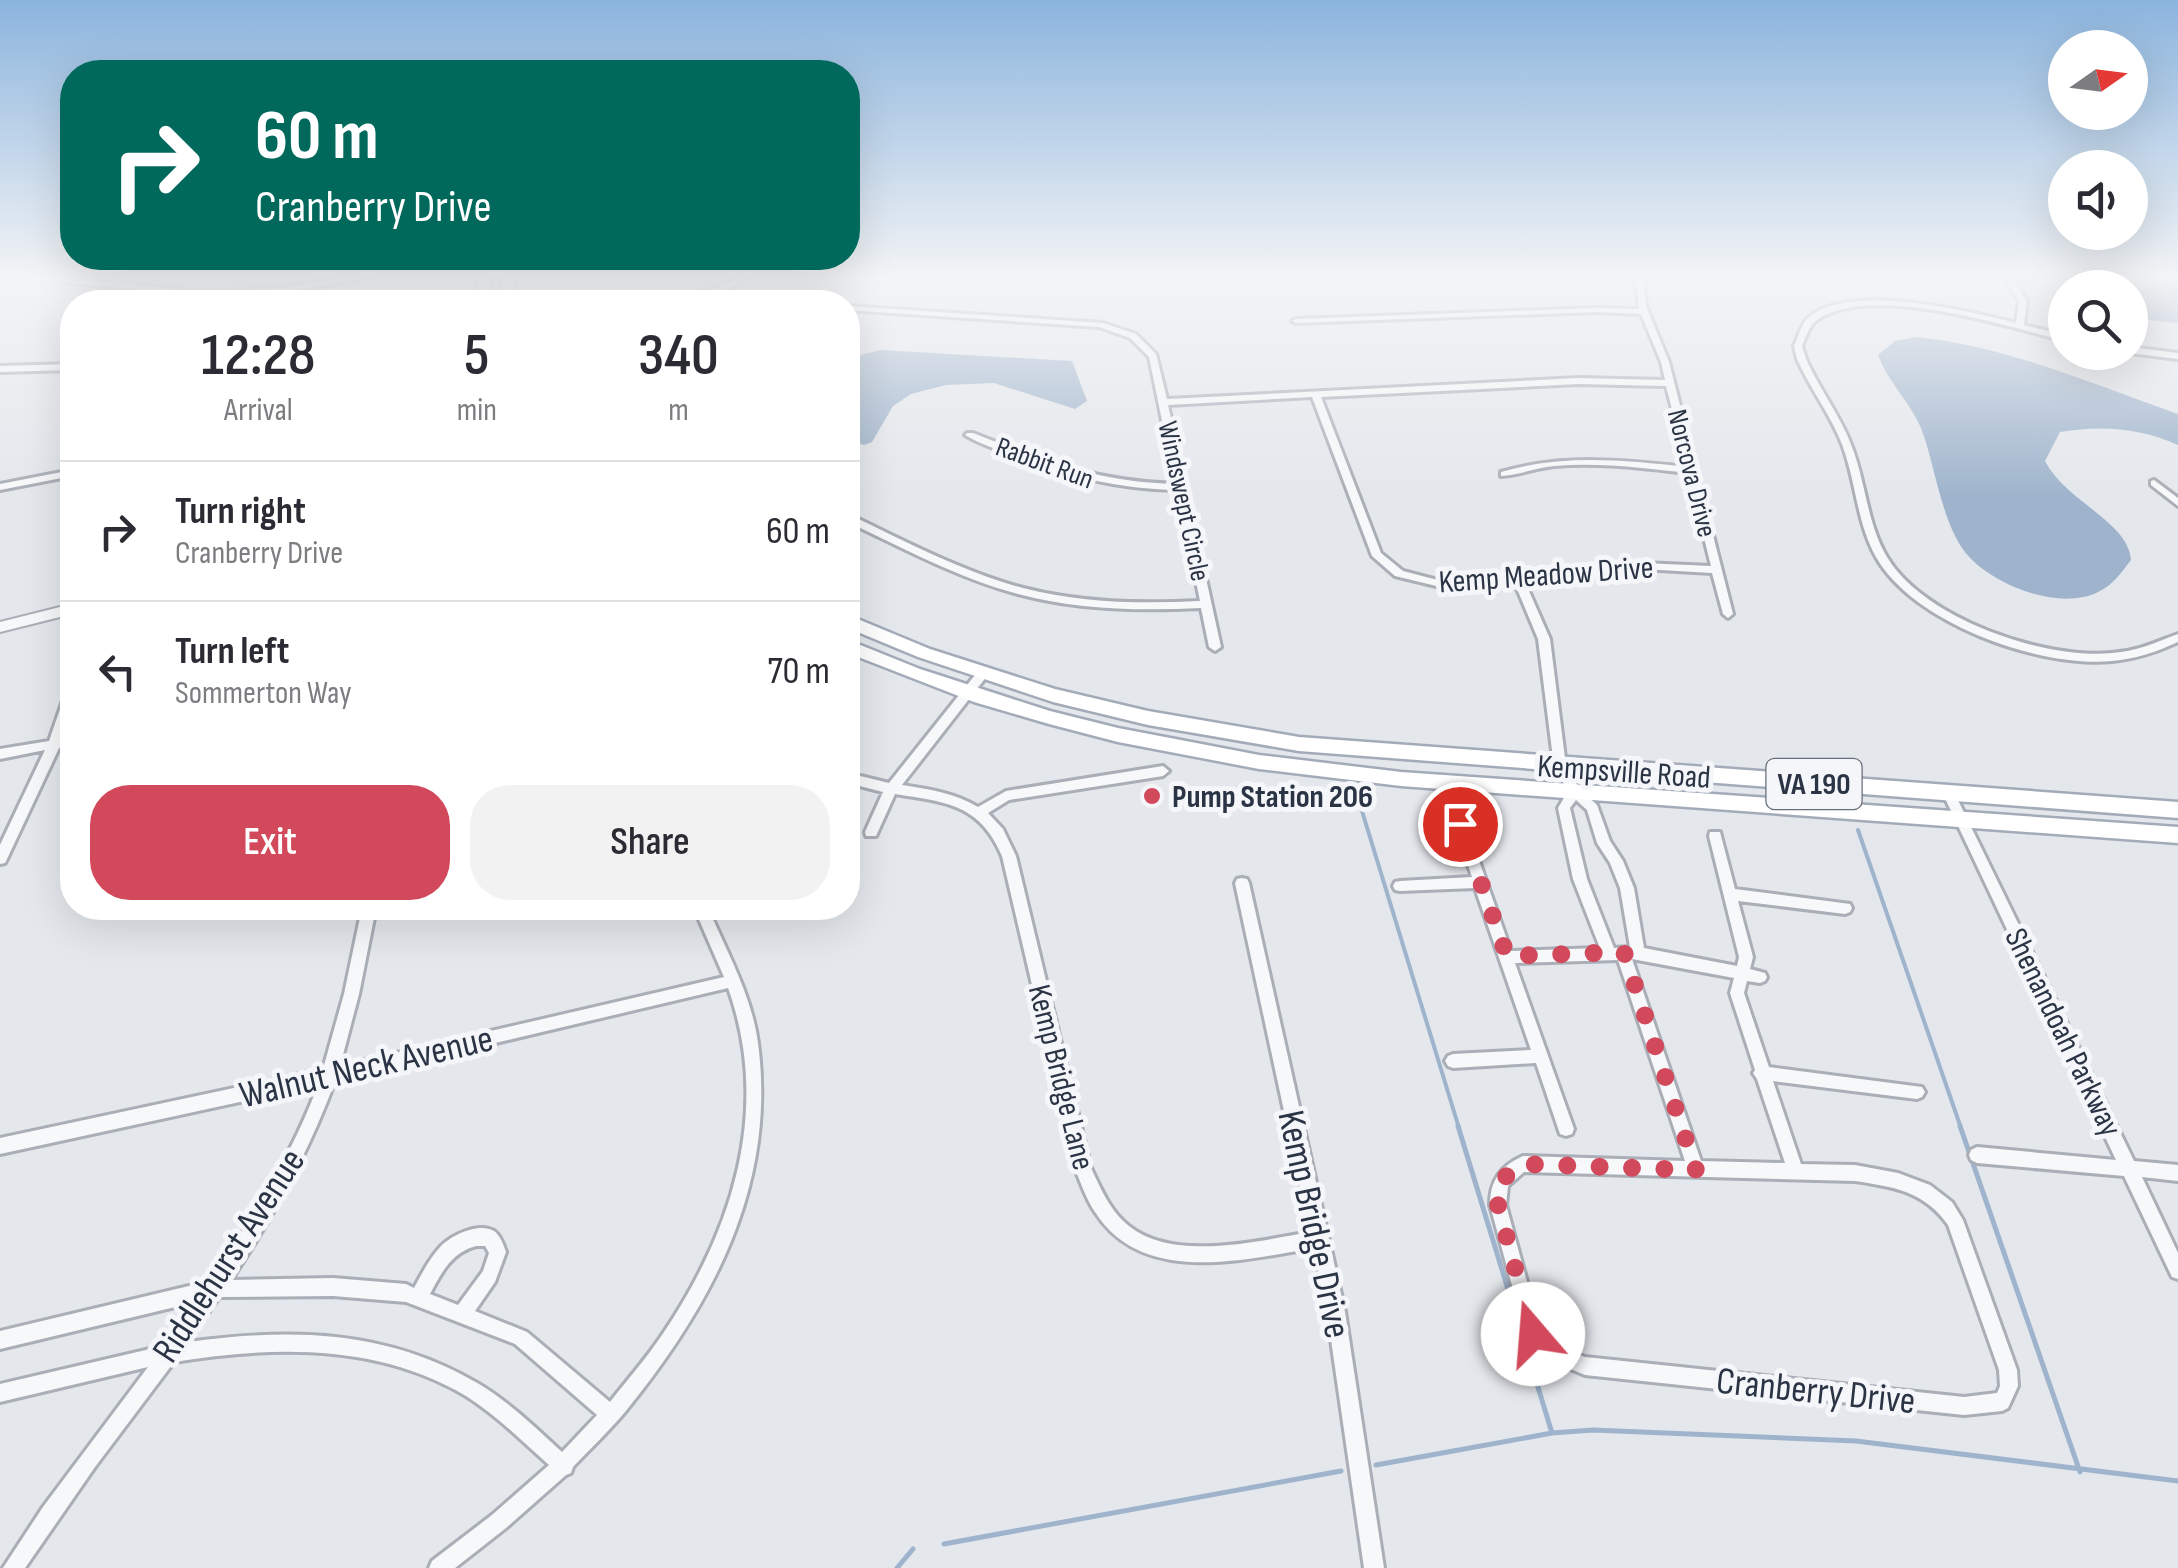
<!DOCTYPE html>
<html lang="en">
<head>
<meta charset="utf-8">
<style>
  body { margin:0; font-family:"Sofia Sans Condensed",sans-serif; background:#f2f2f3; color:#2b2b33; height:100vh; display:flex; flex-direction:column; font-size:38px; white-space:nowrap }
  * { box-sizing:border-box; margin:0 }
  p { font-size:32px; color:#7c7c81 }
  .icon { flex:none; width:55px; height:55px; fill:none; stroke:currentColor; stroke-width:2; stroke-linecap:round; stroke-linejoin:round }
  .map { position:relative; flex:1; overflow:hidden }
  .details { position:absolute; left:60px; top:290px; width:800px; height:630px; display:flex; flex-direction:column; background:#fff; border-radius:40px; box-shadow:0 10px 40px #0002 }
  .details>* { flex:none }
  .hud { position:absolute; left:60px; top:60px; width:800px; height:210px; border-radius:40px; box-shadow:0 10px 40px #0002; background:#00695c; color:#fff; overflow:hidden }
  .needle { width:65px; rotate:76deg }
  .buttons { position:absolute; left:2048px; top:30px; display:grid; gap:20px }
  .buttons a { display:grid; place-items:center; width:100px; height:100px; border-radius:50%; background:#fff; box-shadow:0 10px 40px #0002; font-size:50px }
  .pin { position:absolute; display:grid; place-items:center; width:85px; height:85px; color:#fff; margin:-42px; border:5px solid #fff; border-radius:50%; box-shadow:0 2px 10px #0007 }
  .me { position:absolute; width:110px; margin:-55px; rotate:342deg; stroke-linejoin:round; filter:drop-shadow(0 0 8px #0008) }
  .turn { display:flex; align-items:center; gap:35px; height:210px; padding:0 30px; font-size:45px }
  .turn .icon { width:130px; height:130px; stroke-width:2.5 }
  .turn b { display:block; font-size:70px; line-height:85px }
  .eta { display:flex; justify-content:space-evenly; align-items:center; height:170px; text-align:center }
  .eta b { font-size:60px; font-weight:600; line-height:70px }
  .cta { display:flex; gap:20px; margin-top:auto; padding:20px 30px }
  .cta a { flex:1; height:115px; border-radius:40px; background:#d1495b; color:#fff; font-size:40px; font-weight:600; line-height:115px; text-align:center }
  .cta a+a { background:#f2f2f3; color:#2b2b33 }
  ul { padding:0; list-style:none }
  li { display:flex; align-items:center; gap:30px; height:140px; padding:0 30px; border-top:2px solid #e1e1e2 }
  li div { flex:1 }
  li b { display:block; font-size:38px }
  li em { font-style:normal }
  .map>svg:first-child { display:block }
</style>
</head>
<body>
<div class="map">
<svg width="2178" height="1568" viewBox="0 0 2178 1568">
  <rect width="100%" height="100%" fill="#e4e7ec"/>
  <!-- water -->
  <path fill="#9fb4cc" d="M2084 276H2178V323L2130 318V288L2082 287 2079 284Z
    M1916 337C2006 346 2093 384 2178 414V445C2140 428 2102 425 2060 432L2045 461C2066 502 2128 521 2131 560 2121 573 2113 585 2098 592 2059 612 1990 584 1965 552 1941 521 1935 464 1921 428 1910 402 1888 382 1878 355L1895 341Z
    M881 350 1072 361 1087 401 1075 409 994 383 946 385 911 394 893 406 872 442 864 445 848 440V368L860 355Z"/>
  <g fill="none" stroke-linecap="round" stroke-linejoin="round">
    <!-- stream-far1 -->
    <path stroke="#9fb4cc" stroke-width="4" d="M1358 798 1459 1128
      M1858 830 1961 1128"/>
    <!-- stream -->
    <path stroke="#9fb4cc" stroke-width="5" d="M1458 1126 1552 1433
      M1960 1126 2080 1472
      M1376 1465 1552 1433 1593 1430 1856 1441 2178 1481
      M944 1544 1341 1471
      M897 1568 913 1549"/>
    <defs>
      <path id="minor" d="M14 276H43L198 291 283 288 356 276H375L371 278 283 292 198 295 18 278Z
        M1635 276H1643L1646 306 1669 362 1733 614 1728 618 1723 614 1712 573 1642 569 1525 582 1550 639 1566 766 1579 788 1597 805 1610 841 1623 861 1634 888 1644 948 1737 966 1739 957 1709 836 1710 832H1720L1721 836 1735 889 1850 904 1852 908 1850 912 1845 914 1738 901 1753 957 1750 969 1765 973 1767 977 1765 981 1760 983 1747 981 1744 993 1769 1067 1922 1087 1925 1092 1922 1097 1917 1099 1773 1081 1801 1164 1855 1165 1898 1173 1930 1185 1952 1202 1963 1220 2017 1370 2018 1386 2008 1408 2002 1411 1964 1415 1585 1375 1542 1357 1527 1340 1490 1205C1490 1180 1501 1166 1523 1156L1685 1161 1618 960 1515 963 1574 1129 1572 1134 1566 1136 1560 1134 1536 1063 1453 1068 1448 1066 1445 1061 1448 1056 1453 1054 1531 1050 1475 888 1400 891 1395 890 1393 886 1395 882 1400 881 1472 877 1454 824 1455 820H1465L1466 824 1511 951 1600 948 1573 879 1558 808 1568 791 1554 766 1538 639 1515 584 1453 590 1395 576 1372 556 1312 397 1168 405 1221 647 1215 651 1209 647 1201 608C1139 611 1078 610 1018 594 958 578 903 548 848 522V515L852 516C907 542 963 572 1023 588 1081 603 1140 604 1200 601L1177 490C1117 489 1063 475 1008 454 994 448 978 443 965 435L967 433H973C1043 461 1099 482 1175 484L1149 357 1130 338 1099 327 848 310V306L1103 323 1136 334 1156 354 1167 399 1578 378 1665 380 1661 362 1641 314 1596 312 1296 323 1292 321 1296 319 1596 308 1639 309ZM1578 384 1666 386 1687 467C1623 460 1562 454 1501 472V476C1518 475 1536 468 1554 466 1599 462 1644 468 1688 473L1711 566 1642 563 1453 584 1403 571 1381 553 1321 397ZM1576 800 1587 810 1597 843 1610 863 1620 888 1630 947 1614 948 1587 879 1570 808ZM1632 959 1734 978 1730 993 1755 1070 1753 1073 1757 1079 1785 1163 1701 1161ZM1524 1172 1855 1181C1894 1187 1924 1191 1948 1225L1999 1370 2000 1386 1997 1393 1964 1397 1585 1357 1554 1345 1540 1329 1506 1205 1508 1186Z
        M2003 276H2011L2027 301 2024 325 2065 335V341C2006 326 1870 283 1817 320 1809 325 1806 337 1802 346L1806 359C1819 389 1841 416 1852 447 1866 483 1867 524 1887 557 1923 618 2044 660 2112 653 2138 651 2154 643 2178 634V642C2156 652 2136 659 2112 661 2039 668 1913 623 1876 557 1857 523 1856 483 1843 447 1832 416 1810 389 1797 359L1794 346C1798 338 1801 324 1808 318 1849 282 1968 311 2016 323L2019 301Z
        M739 277 746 279C724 293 684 304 658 302L719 287Z
        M2130 347 2178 353V359L2130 353Z
        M72 364V370L0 372V366Z
        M72 470V476L0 490V484Z
        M2154 480 2178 498V506L2151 485V481Z
        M983 669 987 670 989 673 987 676 902 785C928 789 955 793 978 807L1006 791 1163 766 1169 771 1163 776 1009 800 988 813 1003 829 1016 856 1091 1168C1101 1189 1110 1211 1129 1226 1174 1262 1258 1241 1310 1232L1235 883 1237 879 1242 878 1247 879 1249 883 1345 1312 1384 1568H1364L1327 1312 1314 1248C1242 1260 1142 1286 1095 1212 1086 1199 1081 1183 1075 1169L1002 856C980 804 946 802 895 794L876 836H866L865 832 883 792 848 783V773L889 783 979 670Z
        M72 688V708L62 738 72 737V745L59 748 7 859 5 863 0 864V845L45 750 0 759V749L49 741 66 692Z
        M1949 789 1953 791 1955 794 2134 1161 2178 1165V1181L2142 1177 2178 1253V1279L2172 1277 2124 1176 1977 1163 1971 1160 1969 1155 1971 1150 1977 1147 2116 1160 1943 794 1945 791Z
        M362 908H376L359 994 340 1066 724 977 694 908H708C726 950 752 996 758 1043 777 1185 712 1305 625 1412 609 1431 590 1449 573 1467L571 1473 566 1475 506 1528 455 1568H429L432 1561 492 1515 549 1465C522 1441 496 1415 466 1396 377 1343 272 1346 174 1362L95 1467 25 1568H3L43 1507 148 1367 0 1402V1384L163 1346 196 1302 0 1349V1331L210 1281C252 1219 292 1155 318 1085L0 1154V1138L323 1069 344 994ZM728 988C772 1110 732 1232 662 1335 646 1359 627 1380 610 1402L527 1332 475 1311 495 1282 506 1252C504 1246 500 1235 494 1231 479 1222 452 1235 441 1246 430 1258 422 1273 414 1288L406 1284 333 1278 231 1280C273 1217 309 1152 335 1081ZM476 1246H485L489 1253 483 1271 458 1305 430 1294C441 1273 452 1252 476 1246ZM333 1296 406 1302 515 1344 597 1415 562 1452C536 1428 509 1402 479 1384 386 1329 291 1328 188 1342L219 1297Z"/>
      <path id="tertiary" d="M72 604V614L0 632V622Z"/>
      <path id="primary" d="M475 276H487L497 302H485Z
        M498 276H510L521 302H509Z
        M848 615 930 649 1055 689 1148 711 1299 737 2178 802V818L1299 751 1148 725 1053 702 918 657 848 628Z
        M848 640 920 669 1050 711 1118 728 1259 755 1401 772 2178 827V843L1401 786 1259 769 1118 742 1049 724 974 702 848 653Z"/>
    </defs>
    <!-- minor casing -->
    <use href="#minor" stroke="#a9aeb7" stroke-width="6"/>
    <!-- tertiary casing -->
    <use href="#tertiary" stroke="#a9aeb7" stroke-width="4"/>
    <!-- primary casing -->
    <use href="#primary" stroke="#a3abb8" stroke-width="5"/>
    <!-- minor -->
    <use href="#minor" fill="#f7f8fa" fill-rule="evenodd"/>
    <!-- tertiary -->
    <use href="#tertiary" fill="#f7f8fa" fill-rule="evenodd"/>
    <!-- primary -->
    <use href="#primary" fill="#fff" fill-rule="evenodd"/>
  </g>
  <!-- sky -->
  <linearGradient id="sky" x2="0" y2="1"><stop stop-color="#8bb4dd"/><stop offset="0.56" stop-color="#f3f4f6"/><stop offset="1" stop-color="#f3f4f6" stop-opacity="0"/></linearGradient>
  <rect width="2178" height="495" fill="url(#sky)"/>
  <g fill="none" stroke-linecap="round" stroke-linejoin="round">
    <!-- route -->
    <path stroke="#d1495b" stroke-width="18" stroke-dasharray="0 32.4" d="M1460 824 1507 956 1624 952 1696 1170 1524 1164 1502 1179 1497 1191 1498 1205 1533 1334"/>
  </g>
  <!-- markers -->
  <circle fill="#d1495b" stroke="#f4f6f9" stroke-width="4" cx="1152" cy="796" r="10"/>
  <g text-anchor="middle" stroke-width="10" stroke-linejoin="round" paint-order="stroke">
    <!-- far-street labels -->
    <g font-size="28" fill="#2b3445" stroke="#f4f6f9">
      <text transform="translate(1045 462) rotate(20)" y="10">Rabbit Run</text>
      <text transform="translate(1693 473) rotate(76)" y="10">Norcova Drive</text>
      <text transform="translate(1185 501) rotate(78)" y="10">Windswept Circle</text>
    </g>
    <!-- shield labels -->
    <rect fill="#f4f6f9" stroke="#676e7b" stroke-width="2.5" x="1766.5" y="759" width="95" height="50" rx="8"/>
    <g font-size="30" font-weight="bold" fill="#2b3445">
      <text x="1814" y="794">VA 190</text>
    </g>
    <!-- street labels -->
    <g font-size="32" fill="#2b3445" stroke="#f4f6f9">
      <text transform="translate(1546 574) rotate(-4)" y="11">Kemp Meadow Drive</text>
      <text transform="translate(1624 771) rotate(4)" y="11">Kempsville Road</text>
      <text transform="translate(2064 1032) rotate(64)" y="11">Shenandoah Parkway</text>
      <text transform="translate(1062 1077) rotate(76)" y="11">Kemp Bridge Lane</text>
    </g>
    <!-- poi labels -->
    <g font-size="32" font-weight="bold" fill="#2b3445" stroke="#f4f6f9" text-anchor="start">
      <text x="1172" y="807">Pump Station 206</text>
    </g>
    <!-- near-street labels -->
    <g font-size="38" fill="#2b3445" stroke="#f4f6f9">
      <text transform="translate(366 1066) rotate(-13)" y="13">Walnut Neck Avenue</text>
      <text transform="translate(1315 1224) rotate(78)" y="13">Kemp Bridge Drive</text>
      <text transform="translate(228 1255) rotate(-57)" y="13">Riddlehurst Avenue</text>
      <text transform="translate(1816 1390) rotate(6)" y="13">Cranberry Drive</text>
    </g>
  </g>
</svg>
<div class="buttons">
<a><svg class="needle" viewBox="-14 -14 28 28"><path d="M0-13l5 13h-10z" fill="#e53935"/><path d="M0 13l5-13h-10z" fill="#7c7c81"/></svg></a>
<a><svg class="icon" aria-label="sound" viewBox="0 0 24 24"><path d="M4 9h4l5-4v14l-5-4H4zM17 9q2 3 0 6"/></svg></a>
<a><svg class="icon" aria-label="search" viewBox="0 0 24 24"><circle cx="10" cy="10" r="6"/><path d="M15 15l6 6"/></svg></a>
</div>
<div class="pin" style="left:1460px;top:824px;background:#d93025"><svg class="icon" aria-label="arrive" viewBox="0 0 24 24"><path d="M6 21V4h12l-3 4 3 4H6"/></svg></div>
<svg class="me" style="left:1533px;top:1334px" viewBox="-20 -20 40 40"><circle r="19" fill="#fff"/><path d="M0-13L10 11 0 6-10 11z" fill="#d1495b"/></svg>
<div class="hud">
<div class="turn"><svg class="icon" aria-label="right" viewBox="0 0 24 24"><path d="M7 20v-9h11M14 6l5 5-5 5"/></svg><div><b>60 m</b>Cranberry Drive</div></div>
</div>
<section class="details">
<div class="eta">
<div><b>12:28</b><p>Arrival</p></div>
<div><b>5</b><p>min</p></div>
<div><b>340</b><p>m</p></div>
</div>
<ul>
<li><svg class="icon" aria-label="right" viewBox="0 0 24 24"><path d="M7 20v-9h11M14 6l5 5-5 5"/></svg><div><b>Turn right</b><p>Cranberry Drive</p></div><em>60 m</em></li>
<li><svg class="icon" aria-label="left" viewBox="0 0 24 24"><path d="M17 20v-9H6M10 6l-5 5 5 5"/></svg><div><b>Turn left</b><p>Sommerton Way</p></div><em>70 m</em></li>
</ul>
<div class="cta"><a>Exit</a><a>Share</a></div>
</section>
</div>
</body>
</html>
